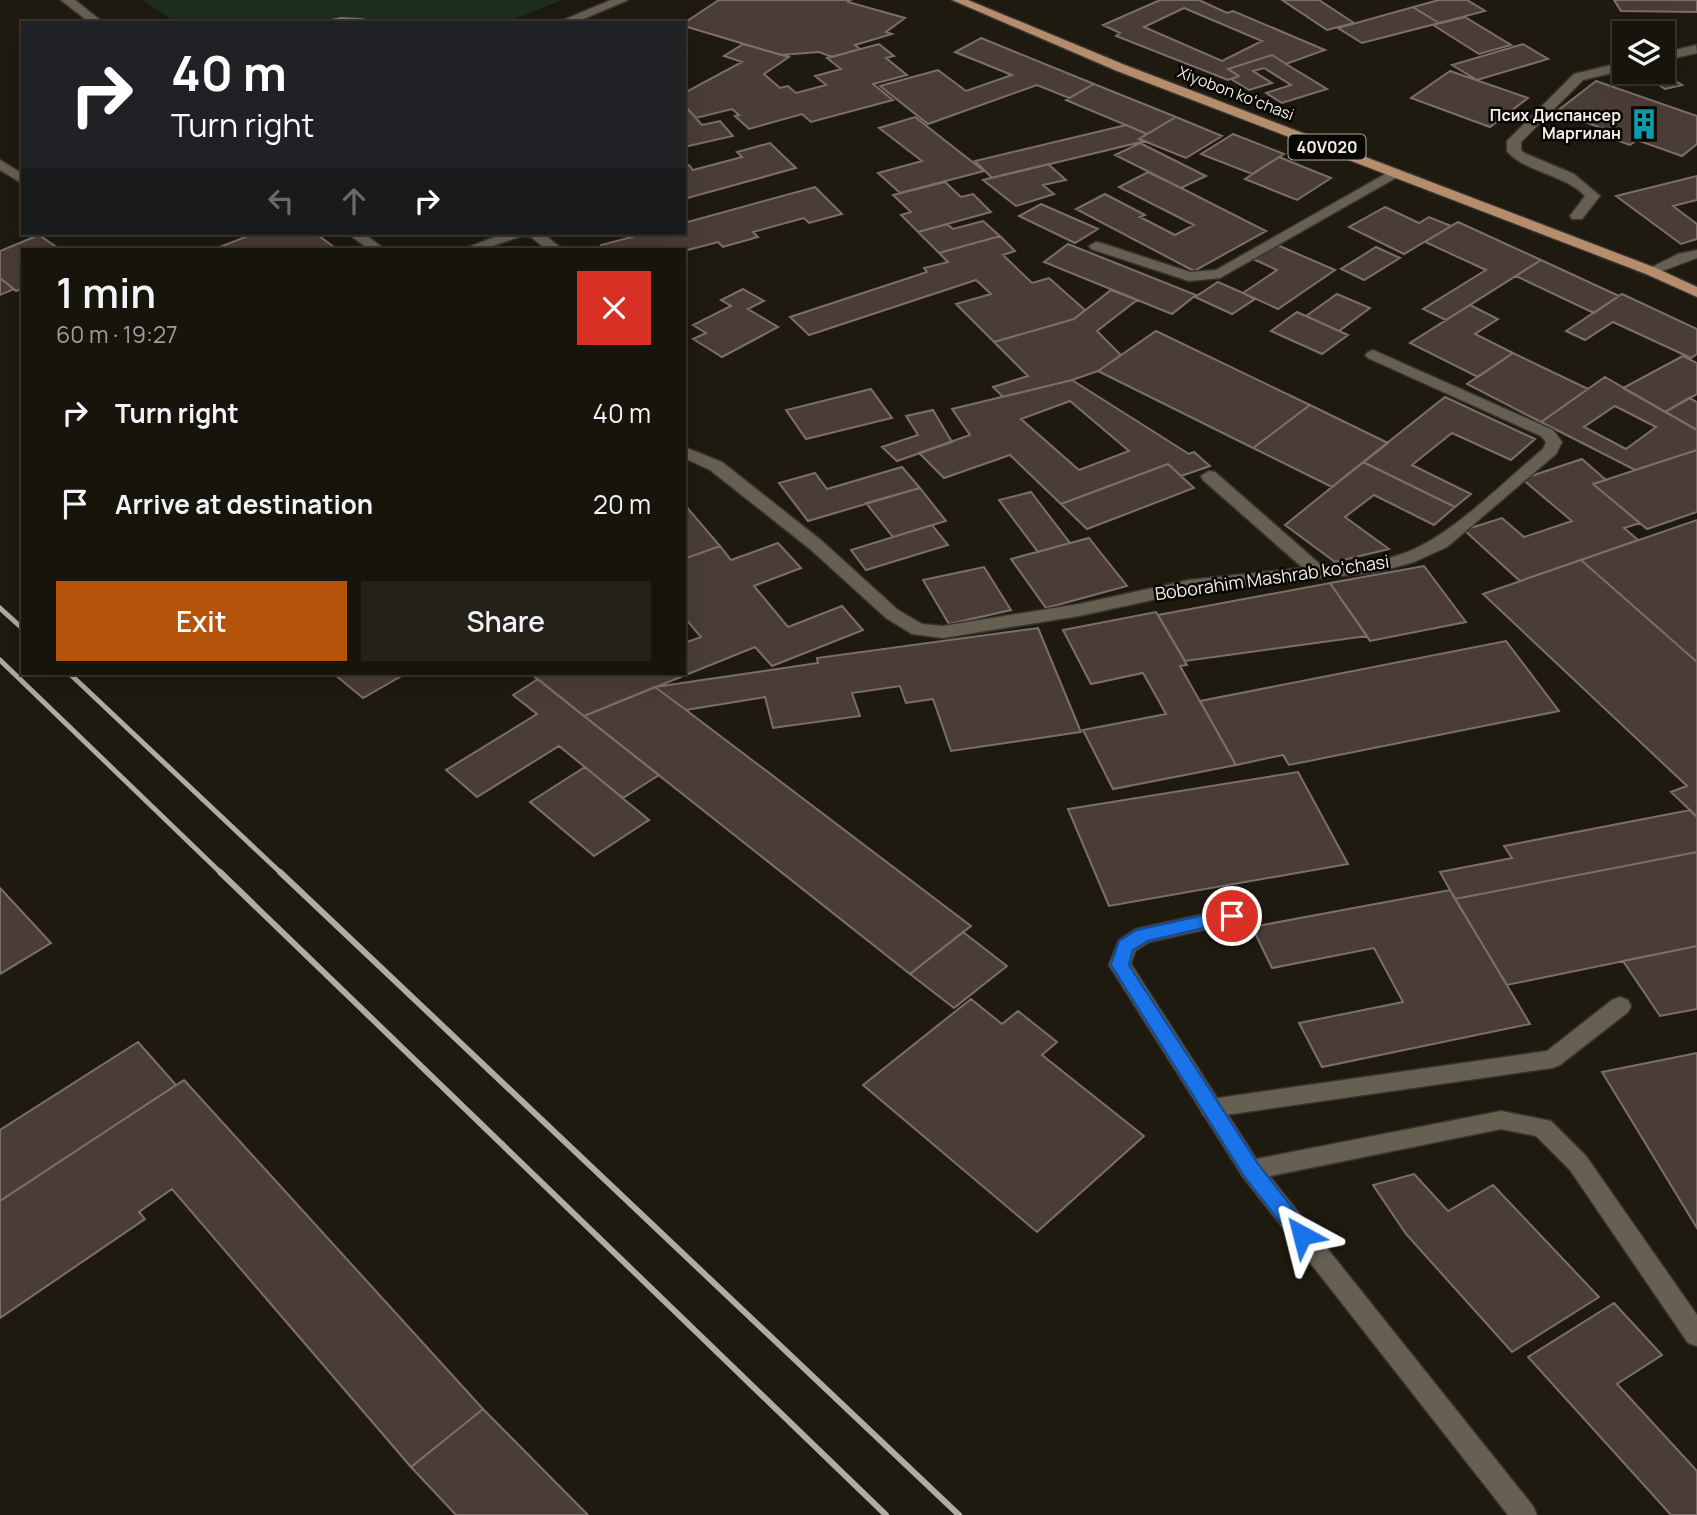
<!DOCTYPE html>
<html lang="en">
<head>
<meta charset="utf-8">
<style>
  body { margin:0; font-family:Manrope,sans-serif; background:#242119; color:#f1f3f6; height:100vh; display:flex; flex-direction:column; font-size:26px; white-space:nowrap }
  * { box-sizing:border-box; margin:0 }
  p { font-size:23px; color:#9e9e9d }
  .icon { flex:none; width:38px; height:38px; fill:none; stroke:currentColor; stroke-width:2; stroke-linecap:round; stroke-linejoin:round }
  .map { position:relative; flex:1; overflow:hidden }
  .details { position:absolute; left:21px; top:248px; width:665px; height:427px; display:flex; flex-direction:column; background:#17140b; border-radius:0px; box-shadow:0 7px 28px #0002,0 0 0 2px #36332c }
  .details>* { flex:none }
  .guide { position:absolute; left:21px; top:21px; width:665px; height:214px; border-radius:0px; box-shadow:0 7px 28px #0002,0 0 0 2px #36332c; background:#202124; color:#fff; overflow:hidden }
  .fabs { position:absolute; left:1612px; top:21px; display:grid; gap:14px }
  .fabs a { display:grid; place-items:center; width:63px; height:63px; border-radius:0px; background:#17140b; box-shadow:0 7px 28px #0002,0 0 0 2px #36332c; font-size:35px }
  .pin { position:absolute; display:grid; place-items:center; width:60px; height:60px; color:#fff; margin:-30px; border:4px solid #fff; border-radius:50%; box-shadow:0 2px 7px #0007 }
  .me { position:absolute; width:77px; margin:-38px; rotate:322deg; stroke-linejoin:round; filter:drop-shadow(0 0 5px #0008) }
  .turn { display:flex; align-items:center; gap:24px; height:147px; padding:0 35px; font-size:32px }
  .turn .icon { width:91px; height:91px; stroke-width:2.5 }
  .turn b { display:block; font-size:49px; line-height:60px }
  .lanes { display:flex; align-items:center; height:66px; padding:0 35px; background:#0003; justify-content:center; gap:35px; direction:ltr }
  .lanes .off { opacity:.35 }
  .round { display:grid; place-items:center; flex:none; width:74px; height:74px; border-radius:0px; background:#242119 }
  .overview { display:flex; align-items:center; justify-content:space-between; height:119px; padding:0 35px }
  h1 { font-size:42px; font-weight:600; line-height:52px }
  .action { display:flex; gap:14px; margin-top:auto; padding:14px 35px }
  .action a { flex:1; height:80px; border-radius:0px; background:#b45309; color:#fff; font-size:28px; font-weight:600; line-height:80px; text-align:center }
  .action a+a { background:#242119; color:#f1f3f6 }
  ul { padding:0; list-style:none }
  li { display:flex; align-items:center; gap:21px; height:91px; padding:0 35px }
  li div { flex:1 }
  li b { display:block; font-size:26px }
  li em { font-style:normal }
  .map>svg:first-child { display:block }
</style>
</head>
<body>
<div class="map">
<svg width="1697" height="1515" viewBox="0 0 1697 1515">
  <rect width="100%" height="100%" fill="#1f1a0f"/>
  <!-- green -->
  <path fill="#1e2e1f" d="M143 0H562L504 23H176Z"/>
  <!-- building -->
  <path fill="#4a3d37" stroke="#7d6f68" stroke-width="2" fill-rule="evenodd" d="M719 0H851L848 2 905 18 886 32 892 34 855 45 860 49 832 57 819 52 781 55 684 26V23Z
    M1160 0H1199L1227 13 1233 11 1325 50 1286 64 1272 55 1228 69 1239 76 1228 80 1116 36 1120 33 1103 25ZM1184 8 1262 41 1222 61 1144 27Z
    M1282 0H1319L1354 23 1327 30Z
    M1439 0H1467L1485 11 1439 23 1413 7Z
    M1614 0H1697V12L1621 11Z
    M1413 7 1439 23 1362 43 1338 28Z
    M1465 17 1511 45 1479 54 1433 25Z
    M341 18 361 19 382 23H316Z
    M981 38 1094 84 1069 98 1037 85 928 124 880 86 938 70 966 91 1012 75 955 52Z
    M743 44 789 57 764 74 780 88 788 86 796 93 826 85 815 76 841 69 827 58 879 44 894 56 886 58 907 75 873 84 893 100 811 122 802 114 749 129 735 116 739 115 732 109 696 118 684 105V93L742 62 724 56Z
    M1523 44 1548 59 1477 80 1452 65Z
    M1272 55 1286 64 1327 89 1282 103 1266 93 1291 85 1264 68 1253 71 1272 83 1249 90 1231 79 1239 76 1228 69Z
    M1450 71 1528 98 1490 127 1411 98Z
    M1639 72H1661L1682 85 1665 89Z
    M1596 81 1697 116V144L1682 156 1637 140 1630 145 1607 137 1613 132 1556 112Z
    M1094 84 1176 117 1147 134 1066 100Z
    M684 105 702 125 720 121 733 136 684 147Z
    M915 117 984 171 900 193 878 173 922 161 879 128Z
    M1176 117 1222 136 1186 158 1139 139Z
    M1126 125 1147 134 1139 139 1145 141 992 178 975 161Z
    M1233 134 1284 154 1252 174 1201 154Z
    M770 143 796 168 684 199V166L689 165 693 170 742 157 737 152Z
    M1140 143 1206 176 1181 188 1115 155Z
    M1279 157 1331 178 1297 200 1245 179Z
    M1048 164 1066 180 1043 185 1054 194 1016 206 983 180Z
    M1148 172 1181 188 1266 231 1194 271 1076 209 1105 194 1145 215 1140 217 1175 235 1194 225 1119 187Z
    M1697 176V200L1673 206 1697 224V239L1681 244 1616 196Z
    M945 182 961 197 973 194 991 212 918 232 901 215 911 212 893 195Z
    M815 187 842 214 809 223 804 218 753 232 758 237 723 247 718 242 684 251 605 250 601 245 647 233H684V223Z
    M1041 204 1098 229 1075 243 1019 216Z
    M1385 207 1419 223 1429 217 1451 226 1404 254 1349 227Z
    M983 221 1000 236 939 253 918 232 947 224 953 229Z
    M1458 222 1541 260 1446 320 1423 309 1486 270 1425 242Z
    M256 233H315L338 250H212Z
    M39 235 61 250H23V288L16 291 0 278V251Z
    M1000 236 1015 251 1003 255 1032 283 1049 278 1085 310 1074 319 994 342 956 304 991 294 976 280 809 335 790 317 927 272 924 268 948 262 939 253Z
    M1068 244 1196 295 1172 314 1044 262Z
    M1275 244 1335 270 1278 309 1243 293 1277 270 1253 259Z
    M1376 247 1400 258 1364 280 1341 269Z
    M1541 260 1619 296 1594 313 1516 276Z
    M0 278 14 289 0 295Z
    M1218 282 1243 293 1255 299 1232 314 1195 297Z
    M743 289 764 301 748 309 778 327 722 357 693 339 706 333 693 325 731 306 721 300Z
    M1111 290 1137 300 1097 331 1121 355 1098 371 1072 380 1003 397 993 387 1028 376 994 342 1074 319Z
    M1337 294 1370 308 1339 331 1306 316Z
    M1622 294 1697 329V354L1691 358 1613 322 1585 340 1566 331Z
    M1470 305 1498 319 1475 334 1513 353 1478 377 1410 343Z
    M1297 312 1339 331 1348 335 1322 354 1271 331Z
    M1156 331 1310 405 1253 448 1098 371Z
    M1513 353 1588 389 1541 422 1467 384Z
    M1683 356 1697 363V394L1665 412 1623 388Z
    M1605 377 1697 430V450L1635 470 1541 422ZM1615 406 1656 427 1626 449 1584 427Z
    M1072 380 1189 454 1194 452 1210 466 1181 476 1168 464 1061 504 1010 455 944 478 919 453 970 435 952 409ZM1070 401 1129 451 1079 470 1021 419Z
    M871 389 892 418 806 439 786 410Z
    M1445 397 1535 439 1511 460 1452 433 1412 465 1471 494 1455 507 1363 462Z
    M1689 398 1697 402V430L1665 412Z
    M1310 405 1388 443 1332 487 1253 448Z
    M933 410 952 442 897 461 882 447 918 435 906 416Z
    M1697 450V512L1647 529 1593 484Z
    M1582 459 1606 480 1593 484 1640 523 1624 528 1638 540 1520 581 1464 530 1502 518 1524 537 1572 521 1522 479Z
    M1363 462 1455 507 1434 525 1374 495 1345 517 1389 549 1335 562 1285 525Z
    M1168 464 1194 488 1087 529 1061 504Z
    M902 467 920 488 808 521 779 483 815 473 827 489Z
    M920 488 946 521 893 537 866 503Z
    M1031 492 1070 543 1038 552 999 500Z
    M684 504 720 546 684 559Z
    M1697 520V662L1581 560Z
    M932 525 948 545 866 570 851 550Z
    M1089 538 1127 586 1046 608 1011 559Z
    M778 543 801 568 754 586 788 627 842 606 863 630 772 666 755 647 584 716 531 674H684V643L701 637 684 617V559L720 546 731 560Z
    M1581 560 1697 662V817L1671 792 1687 786 1483 594Z
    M1424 566 1466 622 1370 641 1330 583Z
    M984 567 1011 610 949 624 923 580Z
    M1330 583 1367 636 1185 661 1158 615Z
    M1156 612 1187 665 1180 666 1236 765 1113 789 1083 730 1166 714 1143 673 1091 684 1063 630Z
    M1038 628 1081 732 951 751 933 699 906 703 900 686 852 693 860 716 773 728 765 697 686 710 655 687 818 663 817 658Z
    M1506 641 1559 711 1289 765 1283 755 1236 765 1200 701Z
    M334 674H405L363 698Z
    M538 679 584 716 659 775 623 798 559 746 477 797 446 770 537 714 513 695Z
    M655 687 686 710 971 926 910 974 584 716Z
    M585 767 649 820 594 856 530 802Z
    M1298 772 1348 864 1109 906 1068 809Z
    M1690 810 1697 817V852L1455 899 1440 872 1512 858 1504 846Z
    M1697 852V946L1507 985 1455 899Z
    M0 888 51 943 0 974Z
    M1450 890 1530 1024 1322 1067 1299 1023 1403 1002 1374 948 1272 968 1252 927Z
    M963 932 1007 966 954 1008 910 974Z
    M1697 946V1009L1660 1016 1623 961Z
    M971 999 1002 1024 1018 1011 1057 1042 1042 1055 1144 1136 1037 1232 863 1085Z
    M138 1042 176 1085 0 1201V1130Z
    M1697 1053V1228L1602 1072Z
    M184 1080 483 1409 411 1467 172 1189 139 1212 145 1219 0 1318V1201Z
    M1414 1174 1448 1211 1493 1185 1599 1297 1512 1352 1406 1234 1373 1185Z
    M1614 1303 1662 1355 1617 1384 1697 1471V1515H1671L1528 1357Z
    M483 1409 588 1515H456L411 1467Z"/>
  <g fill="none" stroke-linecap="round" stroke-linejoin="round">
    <defs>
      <path id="service" d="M1696 45 1697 53 1662 61V53Z
        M1624 62V70L1583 80 1521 142V150L1524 153 1574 174 1600 196 1582 219H1572L1570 216 1585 196C1564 174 1524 172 1507 151V141L1574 74Z
        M0 160 23 174V184L0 170Z
        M1394 169 1399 170V176L1220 278 1189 281 1091 249 1089 246 1096 242 1101 243 1190 272 1216 270Z
        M505 233H543L563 250H547L531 237 522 236 481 250H461Z
        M1620 997 1628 1000 1631 1006 1628 1012 1560 1065 1552 1068 1211 1117 1203 1115 1200 1108 1203 1101 1211 1099 1547 1051 1612 1000Z
        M1501 1111 1551 1121 1586 1156 1697 1315V1346L1688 1343 1570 1170 1536 1136 1501 1129 1251 1180 1243 1177 1239 1170 1243 1163 1251 1160Z"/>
      <path id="minor" d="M61 0H75L104 23H90Z
        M611 0H628L574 23H556Z
        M347 233H363L386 250H370Z
        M1697 250V258L1651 275 1644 271 1678 254Z
        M1373 350 1553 430 1562 442 1556 454 1447 547 1414 562 1378 572 1189 592 1079 616 943 638 912 634 886 618 810 549 710 470 684 458V447L722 462 822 541 898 610 922 624 943 626 1079 604 1189 580 1303 568 1203 480 1201 476 1209 471 1215 472 1322 566C1349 564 1377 563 1402 554 1451 537 1502 483 1543 449L1546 442 1541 436 1368 358 1365 355 1368 352Z
        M1232 908 1239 910 1242 916 1239 922 1149 942 1135 951 1131 964 1259 1163 1533 1506 1537 1515H1508L1243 1177 1109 965 1119 940 1136 929Z"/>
      <path id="primary" d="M952 0H968L1125 65 1656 268 1697 287V297L1646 274 1117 71Z"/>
    </defs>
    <!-- service casing -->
    <use href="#service" stroke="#38342f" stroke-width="3"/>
    <!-- minor casing -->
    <use href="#minor" stroke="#38342f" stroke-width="3"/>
    <!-- primary casing -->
    <use href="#primary" stroke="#38342f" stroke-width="3"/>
    <!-- service -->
    <use href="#service" fill="#666053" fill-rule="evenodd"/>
    <!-- minor -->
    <use href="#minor" fill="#666053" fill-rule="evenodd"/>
    <!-- primary -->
    <use href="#primary" fill="#b58d6c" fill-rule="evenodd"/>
    <!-- rail-far1 -->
    <path stroke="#b0aca4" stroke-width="5" d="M0 608 23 629
      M0 660 222 874
      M70 674 282 874"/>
    <!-- rail -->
    <path stroke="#b0aca4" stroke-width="6" d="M220 872 886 1515
      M280 872 959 1515"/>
  </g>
  <!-- route -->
  <path fill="#1a73e8" stroke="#114b97" stroke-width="2" d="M1232 909 1238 911 1241 916 1238 920 1148 941 1133 950 1129 965 1258 1164 1309 1229 1312 1235 1309 1241 1302 1243 1295 1241 1244 1176 1111 965 1119 941 1137 930Z"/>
  <!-- icons -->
  <defs>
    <symbol id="building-bare" viewBox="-9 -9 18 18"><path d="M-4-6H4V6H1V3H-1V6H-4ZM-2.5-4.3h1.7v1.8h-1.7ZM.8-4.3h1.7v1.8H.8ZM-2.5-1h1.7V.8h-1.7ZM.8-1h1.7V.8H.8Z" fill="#0f9aa8" stroke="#070603" stroke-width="2.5" paint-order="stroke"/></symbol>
  </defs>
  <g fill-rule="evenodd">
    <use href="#building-bare" x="1622" y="102" width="44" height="44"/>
  </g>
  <g text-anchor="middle" stroke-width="5" stroke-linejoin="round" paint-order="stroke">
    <!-- far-street labels -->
    <g font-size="16" fill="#f2efe7" stroke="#070603">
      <text transform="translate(1236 93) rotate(21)" y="6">Xiyobon koʻchasi</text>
    </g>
    <!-- far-poi labels -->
    <g font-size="16" font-weight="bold" fill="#f2efe7" stroke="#070603" text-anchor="end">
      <text x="1621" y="121">Псих Диспансер<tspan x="1621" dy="18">Маргилан</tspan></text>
    </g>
    <!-- shield labels -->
    <rect fill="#070603" stroke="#aca9a3" stroke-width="2" x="1288.5" y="134.5" width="77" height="25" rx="5"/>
    <g font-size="16" font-weight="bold" fill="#f2efe7">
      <text x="1327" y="153">40V020</text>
    </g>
    <!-- street labels -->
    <g font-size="18" fill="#f2efe7" stroke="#070603">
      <text transform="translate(1272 578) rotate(-8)" y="6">Boborahim Mashrab koʻchasi</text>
    </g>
  </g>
</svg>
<div class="fabs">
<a><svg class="icon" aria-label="layers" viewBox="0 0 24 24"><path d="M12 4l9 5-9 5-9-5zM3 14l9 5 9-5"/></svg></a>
</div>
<div class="pin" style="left:1232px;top:916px;background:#d93025"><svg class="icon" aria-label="arrive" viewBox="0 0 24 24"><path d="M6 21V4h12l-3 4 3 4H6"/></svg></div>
<svg class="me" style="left:1302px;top:1235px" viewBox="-20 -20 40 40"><path d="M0-17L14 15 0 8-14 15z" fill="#1a73e8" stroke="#fff" stroke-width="4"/></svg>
<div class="guide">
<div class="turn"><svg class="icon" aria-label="right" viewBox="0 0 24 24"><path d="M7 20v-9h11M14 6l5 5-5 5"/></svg><div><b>40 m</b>Turn right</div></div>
<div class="lanes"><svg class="icon off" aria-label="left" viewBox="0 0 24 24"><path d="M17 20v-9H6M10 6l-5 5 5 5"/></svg><svg class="icon off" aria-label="ahead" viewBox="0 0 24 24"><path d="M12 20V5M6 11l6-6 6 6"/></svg><svg class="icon" aria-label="right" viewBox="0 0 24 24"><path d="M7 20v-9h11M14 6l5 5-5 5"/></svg></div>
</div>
<section class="details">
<div class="overview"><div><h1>1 min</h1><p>60 m · 19:27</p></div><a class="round" style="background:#d93025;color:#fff"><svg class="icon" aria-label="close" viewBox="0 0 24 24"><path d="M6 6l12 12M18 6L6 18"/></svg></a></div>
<ul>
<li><svg class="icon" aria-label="right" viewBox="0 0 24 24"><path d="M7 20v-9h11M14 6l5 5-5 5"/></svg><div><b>Turn right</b></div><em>40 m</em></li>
<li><svg class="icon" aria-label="arrive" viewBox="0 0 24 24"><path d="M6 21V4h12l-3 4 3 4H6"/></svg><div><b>Arrive at destination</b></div><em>20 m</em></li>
</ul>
<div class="action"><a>Exit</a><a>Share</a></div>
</section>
</div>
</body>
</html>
